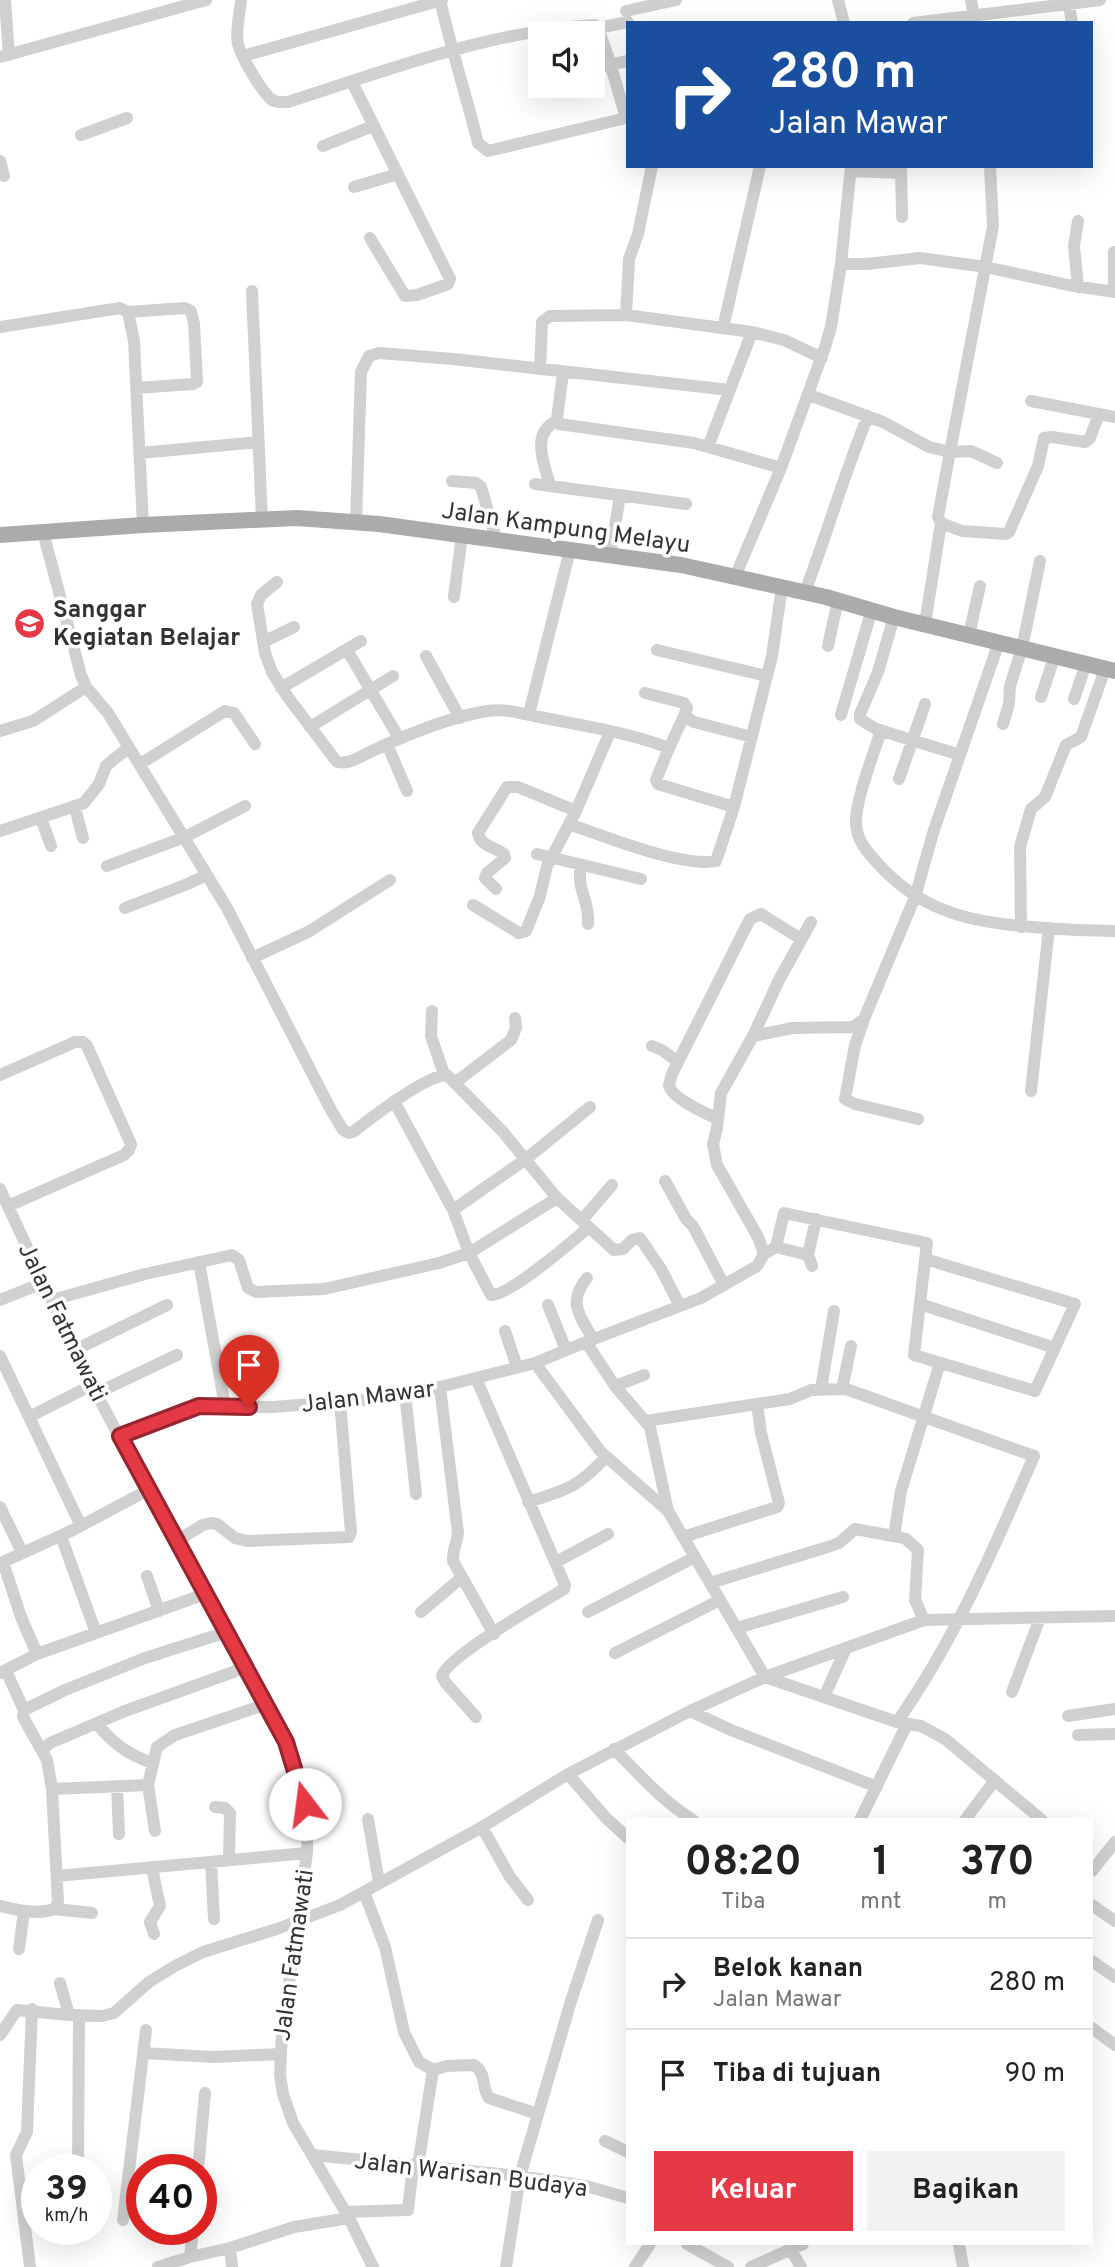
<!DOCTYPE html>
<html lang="id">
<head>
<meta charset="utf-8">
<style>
  body { margin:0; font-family:Overpass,sans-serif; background:#f2f2f2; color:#222; height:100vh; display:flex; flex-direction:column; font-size:26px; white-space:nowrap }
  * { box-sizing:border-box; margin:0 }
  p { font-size:23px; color:#767676 }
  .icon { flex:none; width:38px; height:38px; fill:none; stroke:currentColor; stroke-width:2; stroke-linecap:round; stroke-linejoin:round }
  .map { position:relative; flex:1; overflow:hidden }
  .sheet { position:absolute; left:626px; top:1818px; width:467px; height:427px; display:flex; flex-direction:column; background:#fff; border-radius:0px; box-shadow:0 7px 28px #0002 }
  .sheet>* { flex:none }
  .top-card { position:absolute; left:626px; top:21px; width:467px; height:147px; border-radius:0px; box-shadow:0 7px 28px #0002; background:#1a4fa0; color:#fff; overflow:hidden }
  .controls { position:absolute; left:528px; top:21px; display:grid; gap:14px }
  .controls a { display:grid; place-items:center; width:77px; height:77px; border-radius:0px; background:#fff; box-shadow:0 7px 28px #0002; font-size:35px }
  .speed { position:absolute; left:21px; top:2154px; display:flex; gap:14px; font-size:35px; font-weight:700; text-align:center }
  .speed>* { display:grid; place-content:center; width:91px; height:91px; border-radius:50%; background:#fff; box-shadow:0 7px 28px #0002; line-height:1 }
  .speed small { font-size:18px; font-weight:400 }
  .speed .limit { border:10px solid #d22; background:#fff; color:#111 }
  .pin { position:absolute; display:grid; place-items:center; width:60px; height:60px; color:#fff; margin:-72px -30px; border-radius:50% 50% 50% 0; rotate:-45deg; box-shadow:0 0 7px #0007 }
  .pin .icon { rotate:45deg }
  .me { position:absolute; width:77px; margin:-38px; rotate:345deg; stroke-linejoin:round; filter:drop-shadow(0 0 5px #0008) }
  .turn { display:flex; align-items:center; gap:24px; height:147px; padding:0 28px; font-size:32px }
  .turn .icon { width:91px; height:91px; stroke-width:2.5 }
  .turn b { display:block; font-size:49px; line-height:60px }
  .eta { display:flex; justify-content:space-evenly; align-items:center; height:119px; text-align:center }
  .eta b { font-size:42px; font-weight:700; line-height:49px }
  .action { display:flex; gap:14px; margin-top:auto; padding:14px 28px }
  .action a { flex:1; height:80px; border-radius:0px; background:#e63946; color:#fff; font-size:28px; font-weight:700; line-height:80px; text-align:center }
  .action a+a { background:#f2f2f2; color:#222 }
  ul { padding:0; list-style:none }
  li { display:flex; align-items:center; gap:21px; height:91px; padding:0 28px; border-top:2px solid #e0e0e0 }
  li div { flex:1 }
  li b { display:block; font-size:26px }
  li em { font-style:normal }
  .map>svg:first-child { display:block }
</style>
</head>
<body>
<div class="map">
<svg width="1115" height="2267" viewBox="0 0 1115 2267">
  <rect width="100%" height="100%" fill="#fff"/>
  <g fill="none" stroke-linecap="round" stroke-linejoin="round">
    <!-- minor -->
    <path stroke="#d0d0d0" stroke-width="12" d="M5 0 9 55
      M241 0C240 13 235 31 238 44 241 57 262 92 272 100 277 103 283 102 288 102 388 70 490 31 595 25 603 32 621 102 626 118L628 117
      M440 0C451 48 466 95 478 143L488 151 626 118
      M838 0 844 23
      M971 0 974 17
      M1069 5 1072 23
      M626 11 676 0
      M913 23 1100 0
      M598 28 628 22
      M243 56 442 0
      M0 57 206 0
      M594 68 628 61
      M352 82 450 279 448 284 417 295 405 296 370 238
      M81 135 127 118
      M323 146 373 126
      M0 161 4 176
      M901 166 902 217
      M851 171 900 173
      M354 187 398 174
      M1114 252V292
      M841 264H867L920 258 986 267 1068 285 1115 292
      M1078 287 1074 246 1078 221
      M252 291 262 520
      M128 312 134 341 143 525
      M626 315 629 259 638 234 652 166
      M0 327 120 308 128 312 185 308 191 311 194 324 197 382 193 384 136 388
      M723 328 760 166
      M540 369 542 322 550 316 626 315 752 332 784 340 822 358
      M563 373 557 418 559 424 694 443 781 468
      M809 395 883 422 929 447 950 452 993 226 990 166
      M1031 401 1115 417
      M708 447 752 332
      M140 453 259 442
      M997 463 971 451 950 452 938 517 941 523 962 531 1006 534 1009 532 1038 466 1044 438 1052 437 1085 442 1090 438 1099 414
      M452 481 476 483 481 487 496 539
      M535 484 686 504
      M550 485C544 463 530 433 557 421
      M356 523 361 372 369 356 379 353 453 359 730 390
      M43 532 81 675 86 687 108 713 227 908 331 1110 343 1130 349 1133 353 1132C371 1118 426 1075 447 1075L503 1132 557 1198 614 1250 623 1249 632 1240 640 1238 661 1269 680 1306
      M610 556 620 496
      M735 577 781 468 825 347 831 327 841 264 851 166
      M277 582 261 595 257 604 265 653 272 672 287 696 337 762C349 765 361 756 372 751 406 735 450 717 487 711 507 708 526 715 545 718 586 726 630 733 669 748L656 780 658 784 734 807
      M805 592C827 534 844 474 868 416
      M454 597 462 535
      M894 617 878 672 860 714V719L876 729 960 755
      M925 624 941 523
      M969 635 980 586
      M263 642 294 627
      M828 646 838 600
      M347 650 399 738
      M657 650 767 676
      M426 656 460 718
      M281 688 361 641
      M645 693 684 703 687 708 684 716 694 722 752 737
      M1041 697 1055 655
      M1074 699 1086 664
      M529 714 570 550
      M841 715 872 609
      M1003 724 1009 704 1010 686 1022 648 1040 561
      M310 727 393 676
      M881 730C874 754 855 800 856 824 857 843 871 856 883 869 928 916 982 924 1045 928 1068 930 1092 931 1115 931
      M0 731 33 721 86 687
      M387 744 407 791
      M669 748 684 716
      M140 764 225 711 234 713 255 744
      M899 779 925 704
      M75 808 83 838
      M41 818 51 846
      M569 824C603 836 683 868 716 861L734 807 772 656 782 587
      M0 831 84 803 99 784 106 766 129 747
      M537 854 641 879
      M581 865C576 892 590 899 588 924
      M107 866 185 837 245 806
      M496 889 485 878 487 873 505 858 504 854C495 847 480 846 478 833L507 787H518L576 811
      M473 905 519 933 526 931 540 896 547 866 576 811 610 732
      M125 908 185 885 207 875
      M1021 927 1020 847 1031 809 1045 797 1066 745 1081 737 1105 669
      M252 958 308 932 390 880
      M432 1011 431 1036 444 1074
      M864 1020 855 1045 845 1099 855 1104 918 1119
      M753 1036 793 1028 853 1027 864 1019 915 897 933 833 999 642
      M652 1046 662 1050 678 1062
      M0 1075 75 1042H83L87 1046 131 1144 129 1150 124 1155 8 1206
      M456 1082 511 1040 516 1028 515 1018
      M1031 1091 1049 928
      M718 1119C707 1114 671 1098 669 1085 669 1084 672 1075 672 1074L750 919 761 914 801 939
      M665 1181 686 1219 693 1226 724 1285
      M0 1189 85 1372 132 1461 267 1704C292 1752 309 1798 307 1853L282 2033 280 2075 283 2094 293 2123 349 2218 373 2267
      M557 1198 469 1253 491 1295C508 1297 574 1240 589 1227
      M453 1210 526 1159 590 1107
      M582 1220 612 1185
      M776 1247 808 1255 812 1266
      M764 1254 758 1237 717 1165 713 1144 717 1128 721 1093 753 1036 779 980 811 922
      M808 1255 816 1219
      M199 1262 225 1406
      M587 1278C567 1302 580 1316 593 1339
      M0 1300 43 1283
      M52 1300 145 1274 232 1255 239 1260 248 1288 256 1292 324 1289 439 1263 469 1253 453 1210 394 1101
      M920 1304 1055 1348
      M548 1305 566 1350
      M505 1331 517 1367
      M586 1342 701 1298 757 1266 764 1254 776 1247 784 1213 927 1243 914 1355 1035 1391 1075 1304 925 1259
      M75 1350 167 1305
      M0 1356 81 1526
      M535 1363 601 1452 668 1511
      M615 1386 644 1375
      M440 1387 458 1533C457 1543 452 1551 453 1561L494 1634
      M821 1389 834 1311
      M842 1389 851 1346
      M97 1393 177 1355
      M405 1393 416 1494
      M757 1404 790 1399 811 1390 846 1389 1034 1456C994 1548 955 1640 897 1722
      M29 1417 92 1385
      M646 1421 757 1404 761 1433 779 1503 777 1507 683 1537
      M120 1436 199 1406 273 1407 364 1400 440 1387 535 1363 586 1342 615 1386 650 1427 668 1511 765 1677 897 1722 921 1726 945 1739 1042 1820
      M528 1502C567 1490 578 1487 606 1457
      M0 1507 22 1552
      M61 1536 96 1633
      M894 1536 901 1491 939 1366
      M176 1541 203 1525 211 1523 217 1524 235 1538 247 1541 349 1537 351 1532 340 1402
      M556 1562 608 1534
      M147 1576 159 1611
      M710 1583 831 1546 839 1543 855 1529 899 1537 906 1539 918 1550 915 1600 924 1620
      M421 1612 461 1578
      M588 1612 695 1557
      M737 1628 843 1597
      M615 1653 720 1600
      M37 1654 21 1617 3 1562 73 1530 148 1490
      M6 1671 24 1710
      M0 1673 37 1654 205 1594
      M1012 1692 1040 1618
      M824 1697 846 1648
      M690 1711 731 1730 877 1787
      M1068 1716 1115 1709
      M476 1717 445 1682 442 1676C447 1657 541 1603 564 1589L565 1585 476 1378
      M97 1723C111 1743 129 1755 152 1763
      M1078 1735 1115 1734
      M43 1749 50 1743 125 1711 247 1667
      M614 1749C639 1774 662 1801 693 1820
      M568 1774 606 1818 628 1838
      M117 1786 119 1834
      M52 1789 148 1785
      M215 1807 225 1808 230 1813 229 1860
      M368 1819 379 1883
      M860 1820 907 1724
      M965 1820 995 1780
      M482 1827 510 1877 528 1900
      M155 1831 148 1785 157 1747 175 1735 267 1704
      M211 1862 214 1919
      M152 1868 160 1906 150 1922 154 1934
      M1092 1871 1115 1842
      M57 1876 307 1853
      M364 1892 385 1947 404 2032 419 2062 433 2070 418 2166
      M1092 1905 1115 1921
      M0 1906C17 1910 38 1915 55 1909L58 1902 52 1789 47 1760 23 1717 24 1710 65 1690 145 1658 227 1632
      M55 1909 92 1913
      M19 1949 24 1911
      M1092 1961 1115 1977
      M60 1983 69 2015
      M1092 2028 1115 2045
      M0 2035 17 2010 69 2015 102 2016 114 2013 149 1982 175 1966 203 1952 277 1929 340 1905 482 1827 568 1774 690 1711 765 1677 924 1620 1115 1616
      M144 2053 213 2057 280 2054
      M433 2070 447 2066 474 2065C487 2073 481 2087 489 2098L538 2114
      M605 2141 628 2152
      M313 2155 520 2176 586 2186 628 2198
      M78 2170 79 2015
      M198 2170 205 2093
      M345 2212 408 2210 413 2166
      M123 2220 146 2030
      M78 2237V2230
      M687 2244 728 2267
      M959 2244 963 2267
      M230 2248 232 2267
      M791 2250 801 2267
      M190 2257 193 2230
      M30 2267 16 2155 27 2132 32 2009
      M158 2267 190 2257 230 2248 294 2227 349 2218
      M506 2267 520 2176 571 2001 598 1920
      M635 2267 650 2244
      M751 2267 803 2244"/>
    <!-- major -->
    <path stroke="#ababab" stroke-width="16" d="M0 535 143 525 297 518 379 524 681 565 826 597 894 617 1115 671"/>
  </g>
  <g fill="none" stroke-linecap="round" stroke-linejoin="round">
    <defs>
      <path id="route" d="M249 1407 199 1406 120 1436 286 1742 305 1804"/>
    </defs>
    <!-- route casing -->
    <use href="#route" stroke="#96252e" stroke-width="18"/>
    <!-- route -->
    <use href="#route" stroke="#e63946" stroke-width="12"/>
  </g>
  <!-- icons -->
  <defs>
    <symbol id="school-disc" viewBox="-11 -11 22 22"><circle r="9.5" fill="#e63946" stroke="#fff"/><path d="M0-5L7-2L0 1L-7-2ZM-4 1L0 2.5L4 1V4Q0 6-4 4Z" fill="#fff"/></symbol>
  </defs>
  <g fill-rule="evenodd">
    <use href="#school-disc" x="12" y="606" width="35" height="35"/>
  </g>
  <g text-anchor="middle" stroke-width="7" stroke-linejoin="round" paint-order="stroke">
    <!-- street labels -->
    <g font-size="24" fill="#333" stroke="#fff">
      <text transform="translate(566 527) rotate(8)" y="8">Jalan Kampung Melayu</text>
      <text transform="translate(63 1322) rotate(64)" y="8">Jalan Fatmawati</text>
      <text transform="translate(368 1396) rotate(-7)" y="8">Jalan Mawar</text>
      <text transform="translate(293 1955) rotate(-82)" y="8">Jalan Fatmawati</text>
      <text transform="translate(471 2174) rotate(7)" y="8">Jalan Warisan Budaya</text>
    </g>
    <!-- poi labels -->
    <g font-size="24" font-weight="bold" fill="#333" stroke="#fff" text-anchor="start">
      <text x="53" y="617">Sanggar<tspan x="53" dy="28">Kegiatan Belajar</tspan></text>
    </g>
  </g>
</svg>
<div class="controls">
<a><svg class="icon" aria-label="sound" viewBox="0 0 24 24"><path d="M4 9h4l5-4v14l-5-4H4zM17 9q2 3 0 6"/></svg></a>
</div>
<div class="speed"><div>39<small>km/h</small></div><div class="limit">40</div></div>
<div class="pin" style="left:249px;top:1407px;background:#d93025"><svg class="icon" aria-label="arrive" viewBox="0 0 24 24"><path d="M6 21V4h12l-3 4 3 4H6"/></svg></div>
<svg class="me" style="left:305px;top:1804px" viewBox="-20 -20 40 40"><circle r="19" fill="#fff"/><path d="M0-13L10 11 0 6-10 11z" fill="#e63946"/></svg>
<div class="top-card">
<div class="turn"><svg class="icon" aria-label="right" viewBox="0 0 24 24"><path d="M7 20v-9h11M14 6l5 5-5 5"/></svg><div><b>280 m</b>Jalan Mawar</div></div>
</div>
<section class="sheet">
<div class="eta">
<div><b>08:20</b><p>Tiba</p></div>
<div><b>1</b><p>mnt</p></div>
<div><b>370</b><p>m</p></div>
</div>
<ul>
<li><svg class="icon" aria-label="right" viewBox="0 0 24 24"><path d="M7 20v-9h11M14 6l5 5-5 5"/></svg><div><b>Belok kanan</b><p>Jalan Mawar</p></div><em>280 m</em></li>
<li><svg class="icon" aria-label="arrive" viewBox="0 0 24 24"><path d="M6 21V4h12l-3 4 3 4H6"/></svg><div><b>Tiba di tujuan</b></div><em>90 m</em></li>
</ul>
<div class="action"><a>Keluar</a><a>Bagikan</a></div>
</section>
</div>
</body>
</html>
